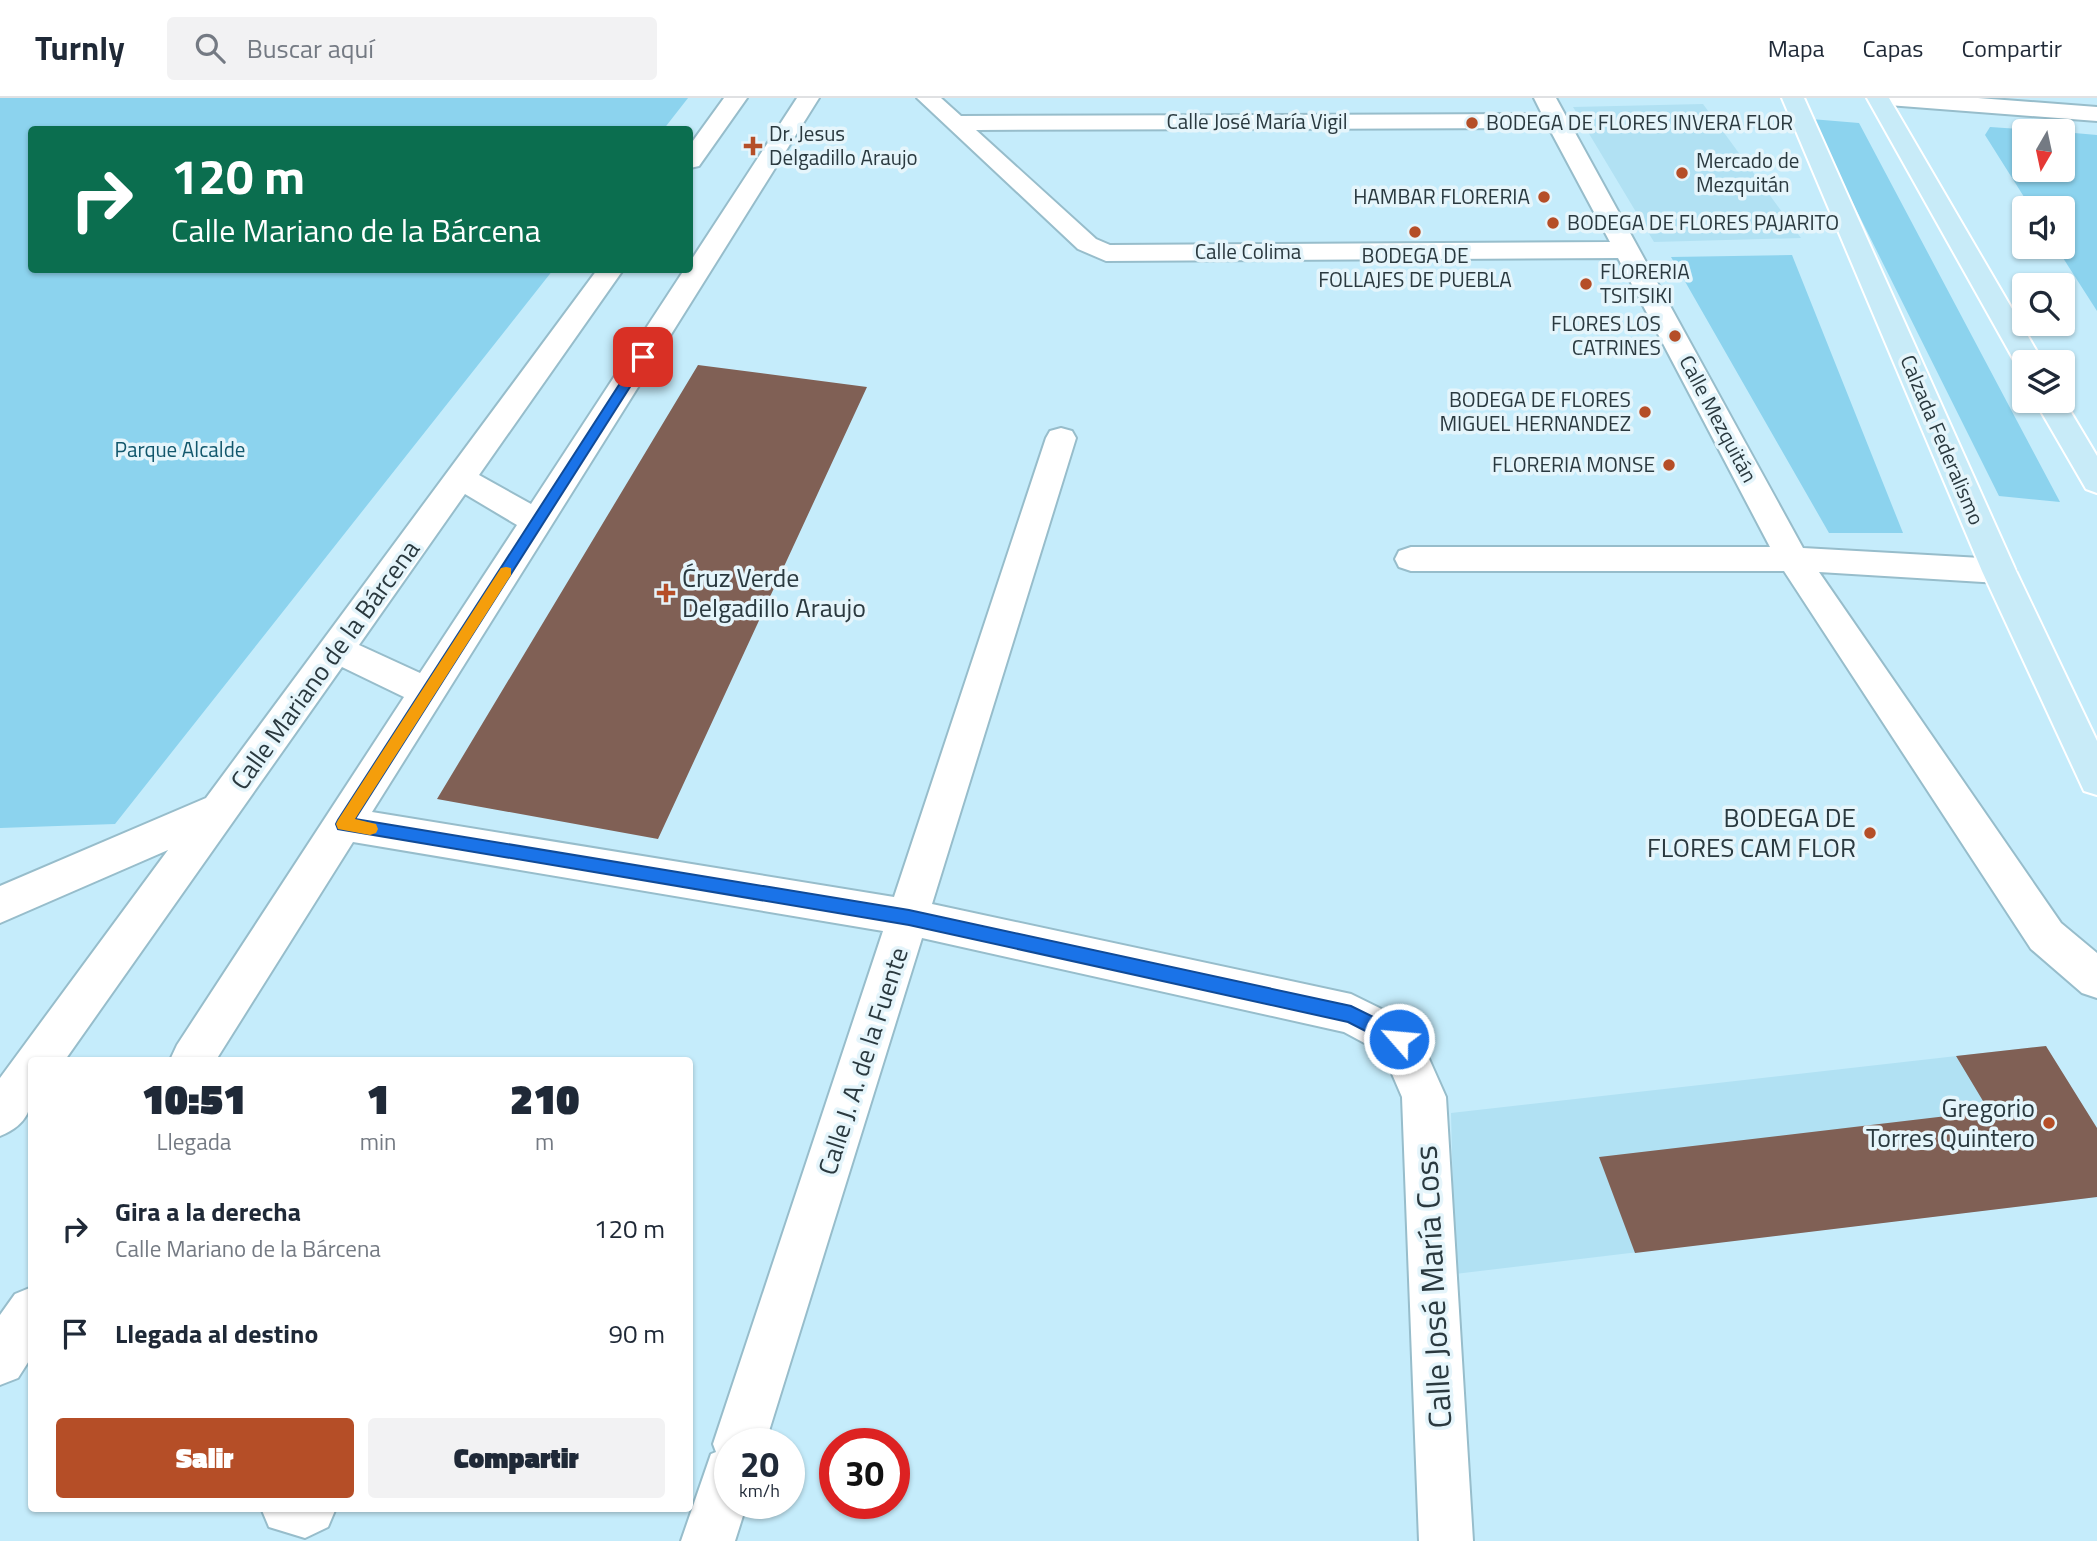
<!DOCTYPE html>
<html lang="es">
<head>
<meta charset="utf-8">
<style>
  body { margin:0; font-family:"Titillium Web",sans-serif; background:#f2f2f3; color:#1f2937; height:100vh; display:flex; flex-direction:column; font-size:26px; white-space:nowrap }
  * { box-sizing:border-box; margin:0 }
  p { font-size:23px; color:#747a83 }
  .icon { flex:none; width:38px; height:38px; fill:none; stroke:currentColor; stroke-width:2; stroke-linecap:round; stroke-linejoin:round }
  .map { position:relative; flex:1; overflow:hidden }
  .panel { position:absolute; left:28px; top:959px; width:665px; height:455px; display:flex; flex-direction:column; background:#fff; border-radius:7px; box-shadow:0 2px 5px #0004 }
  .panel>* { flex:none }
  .hud { position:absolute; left:28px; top:28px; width:665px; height:147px; border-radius:7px; box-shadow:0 2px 5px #0004; background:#0b6e4f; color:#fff; overflow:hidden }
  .needle { width:46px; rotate:189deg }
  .controls { position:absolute; left:2012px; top:21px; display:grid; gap:14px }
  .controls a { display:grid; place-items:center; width:63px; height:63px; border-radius:7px; background:#fff; box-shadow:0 2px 5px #0004; font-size:35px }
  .speed { position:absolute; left:714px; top:1330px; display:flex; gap:14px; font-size:35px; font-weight:700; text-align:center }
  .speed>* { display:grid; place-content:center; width:91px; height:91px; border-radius:50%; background:#fff; box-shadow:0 2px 5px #0004; line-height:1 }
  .speed small { font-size:18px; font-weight:400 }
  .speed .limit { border:10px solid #d22; background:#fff; color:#111 }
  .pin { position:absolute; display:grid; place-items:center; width:60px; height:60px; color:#fff; margin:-30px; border-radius:14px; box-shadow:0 4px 10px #0006 }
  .me { position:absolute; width:77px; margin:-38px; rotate:297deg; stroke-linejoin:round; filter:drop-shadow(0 0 5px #0008) }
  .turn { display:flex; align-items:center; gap:24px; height:147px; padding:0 28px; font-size:32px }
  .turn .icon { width:91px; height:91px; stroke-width:2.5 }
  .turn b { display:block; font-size:49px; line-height:60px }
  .eta { display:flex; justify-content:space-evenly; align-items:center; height:119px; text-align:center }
  .eta b { font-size:42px; font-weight:800; line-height:49px }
  .primary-button { display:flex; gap:14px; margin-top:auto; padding:14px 28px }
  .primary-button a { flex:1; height:80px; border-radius:7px; background:#b54e27; color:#fff; font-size:28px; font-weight:800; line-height:80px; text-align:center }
  .primary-button a+a { background:#f2f2f3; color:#1f2937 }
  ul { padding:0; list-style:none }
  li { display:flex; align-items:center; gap:21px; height:105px; padding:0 28px }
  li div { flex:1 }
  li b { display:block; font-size:26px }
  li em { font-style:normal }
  header { display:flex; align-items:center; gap:42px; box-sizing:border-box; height:98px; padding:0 35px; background:#fff; border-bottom:2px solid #e0e1e3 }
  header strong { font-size:33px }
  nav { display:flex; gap:38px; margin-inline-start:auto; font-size:24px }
  .search { width:490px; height:63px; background:#f2f2f3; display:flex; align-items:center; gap:18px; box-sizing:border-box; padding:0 24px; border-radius:7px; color:#747a83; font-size:26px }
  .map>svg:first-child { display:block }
</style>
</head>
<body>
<header>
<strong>Turnly</strong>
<div class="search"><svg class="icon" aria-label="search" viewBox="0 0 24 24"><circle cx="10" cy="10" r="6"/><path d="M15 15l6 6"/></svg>Buscar aquí</div>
<nav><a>Mapa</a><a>Capas</a><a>Compartir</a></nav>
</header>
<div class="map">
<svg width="2097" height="1443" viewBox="0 0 2097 1443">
  <rect width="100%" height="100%" fill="#c5ecfb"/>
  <!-- built -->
  <path fill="#b1e1f3" d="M1703 6 1801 140 1654 144 1573 9Z
    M2046 948 2097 1099 1455 1176 1451 1015Z"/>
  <!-- green -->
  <path fill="#8cd3ee" d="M0 0H688L663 32H32V172H553L115 726 0 730Z
    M1811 21 1859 25 2060 404 1999 398Z
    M1990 29 2048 33H2025V72H2063V34L2097 37V213L2056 149H2063V110H2031L1985 37Z
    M1792 157 1903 435H1829L1671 159Z"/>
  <!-- building -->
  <path fill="#806055" d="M698 267 867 289 658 741 437 701Z
    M2046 948 2097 1030V1099L1635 1155 1599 1059 1989 1013 1956 958Z"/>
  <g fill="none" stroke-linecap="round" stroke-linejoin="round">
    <defs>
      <path id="minor" d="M724 0H747L699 68 690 70V47Z
        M797 0H819L372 714 894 799 1046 340 1050 333 1061 330 1072 333 1076 340 932 806 1351 896 1414 927 1446 999 1473 1443H1419L1402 999 1383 955 1344 934 922 840 765 1346H730V1405H747L735 1443H681L711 1356 716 1354 713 1346 883 833 353 744 216 962H170L177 947 404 599 342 569 65 962H32C32 997 38 1023 0 1038V980L168 752 0 825V788L206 700 597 172H623L479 377 531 406 684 172H690V164ZM465 396 517 427 420 575 359 547Z
        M917 0H941L961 18 1542 16 1534 0H1556L1803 450 1999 461 2011 465 2016 473 2011 481 1999 485 1819 474 2061 825 2097 855V900L2082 895 2031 851 1784 473H1411L1399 469 1395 461 1399 453 1411 449H1770L1618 160 1106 163 1078 151ZM1549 30 1610 144 1110 147 1096 141 976 32Z
        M1877 0H1978L2097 9V23L1888 7 1880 5Z
        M32 1189V1258L18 1280 0 1287V1217L15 1196Z
        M261 1410H336L328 1429 305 1440 269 1429Z"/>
      <path id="major" d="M1782 0H1804L2016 473 2097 643V697L2084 693 1982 473Z
        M1867 0H1889L2043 264H2025V272L2019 270 2015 264Z
        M2063 301 2097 358V395L2086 391 2035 303Z"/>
    </defs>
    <!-- minor casing -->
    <use href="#minor" stroke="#97bdcb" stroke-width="4"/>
    <!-- major casing -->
    <use href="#major" stroke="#fff" stroke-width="4"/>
    <!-- minor -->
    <use href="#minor" fill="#fff" fill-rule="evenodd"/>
    <!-- major -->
    <use href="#major" fill="#c8ebf8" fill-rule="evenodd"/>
  </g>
  <!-- route -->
  <path fill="#1a73e8" stroke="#114b97" stroke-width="2" d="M643 255 649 259 355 721 909 812 1351 908 1406 935 1408 941 1406 947 1399 949 1393 947 1348 924 909 827 338 731 336 726 338 722 637 259Z"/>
  <!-- slow -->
  <path fill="#f59e0b" d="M506 469 511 470V477L355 721 376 726 378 731 376 735 370 737 338 731 336 726 338 722 501 470Z"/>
  <!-- markers -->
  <g fill="#b54e27" stroke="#e5f5fb" stroke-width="2.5">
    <circle cx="1472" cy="25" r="7"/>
    <path d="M749.5 37.5h7v7h7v7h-7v7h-7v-7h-7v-7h7z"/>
    <circle cx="1682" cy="75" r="7"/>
    <circle cx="1544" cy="99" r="7"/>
    <circle cx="1553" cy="125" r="7"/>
    <circle cx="1415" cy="134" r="7"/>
    <circle cx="1586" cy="186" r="7"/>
    <circle cx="1675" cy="238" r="7"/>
    <circle cx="1645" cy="314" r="7"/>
    <circle cx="1669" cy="367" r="7"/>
    <path d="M662.5 484.5h7v7h7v7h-7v7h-7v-7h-7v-7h7z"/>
    <circle cx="1870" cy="735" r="7"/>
    <circle cx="2049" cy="1025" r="7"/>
  </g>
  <g text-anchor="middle" stroke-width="7" stroke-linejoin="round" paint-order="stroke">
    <!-- far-street labels -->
    <g font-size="21" fill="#2a393f" stroke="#e5f5fb">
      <text x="1257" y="31">Calle José María Vigil</text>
      <text x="1248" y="161">Calle Colima</text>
      <text transform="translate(1718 321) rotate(62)" y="7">Calle Mezquitán</text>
      <text transform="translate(1942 342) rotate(67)" y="7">Calzada Federalismo</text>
    </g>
    <!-- far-poi labels -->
    <g font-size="21" fill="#2a393f" stroke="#e5f5fb" text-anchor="start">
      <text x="1486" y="32">BODEGA DE FLORES INVERA FLOR</text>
      <text x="769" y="43">Dr. Jesus<tspan x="769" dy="24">Delgadillo Araujo</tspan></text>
      <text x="1696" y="70">Mercado de<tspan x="1696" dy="24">Mezquitán</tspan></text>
      <text x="1530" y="106" text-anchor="end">HAMBAR FLORERIA</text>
      <text x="1567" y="132">BODEGA DE FLORES PAJARITO</text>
      <text x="1415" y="165" text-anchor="middle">BODEGA DE<tspan x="1415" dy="24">FOLLAJES DE PUEBLA</tspan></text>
      <text x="1600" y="181">FLORERIA<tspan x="1600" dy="24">TSITSIKI</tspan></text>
      <text x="1661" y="233" text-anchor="end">FLORES LOS<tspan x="1661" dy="24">CATRINES</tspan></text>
      <text x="1631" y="309" text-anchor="end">BODEGA DE FLORES<tspan x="1631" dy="24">MIGUEL HERNANDEZ</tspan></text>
      <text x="1655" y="374" text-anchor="end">FLORERIA MONSE</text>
    </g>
    <!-- far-park labels -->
    <g font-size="21" fill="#12576c" stroke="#e5f5fb">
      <text x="180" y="359">Parque Alcalde</text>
    </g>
    <!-- poi labels -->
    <g font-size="26" fill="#2a393f" stroke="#e5f5fb" text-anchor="end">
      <text x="682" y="489" text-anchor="start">Ćruz Verde<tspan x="682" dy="30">Delgadillo Araujo</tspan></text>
      <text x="1856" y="729">BODEGA DE<tspan x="1856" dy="30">FLORES CAM FLOR</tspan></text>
      <text x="2035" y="1019">Gregorio<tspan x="2035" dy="30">Torres Quintero</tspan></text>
    </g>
    <!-- street labels -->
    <g font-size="26" fill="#2a393f" stroke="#e5f5fb">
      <text transform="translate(325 567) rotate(-54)" y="9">Calle Mariano de la Bárcena</text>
      <text transform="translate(863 963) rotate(-72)" y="9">Calle J. A. de la Fuente</text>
    </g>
    <!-- near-street labels -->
    <g font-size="32" fill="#2a393f" stroke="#e5f5fb">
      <text transform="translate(1433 1189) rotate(-93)" y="11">Calle José María Coss</text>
    </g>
  </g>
</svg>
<div class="controls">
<a><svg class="needle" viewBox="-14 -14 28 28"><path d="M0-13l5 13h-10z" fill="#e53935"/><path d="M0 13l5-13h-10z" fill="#747a83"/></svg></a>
<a><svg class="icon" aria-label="sound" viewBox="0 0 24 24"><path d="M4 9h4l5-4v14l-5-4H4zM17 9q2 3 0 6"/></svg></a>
<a><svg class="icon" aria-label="search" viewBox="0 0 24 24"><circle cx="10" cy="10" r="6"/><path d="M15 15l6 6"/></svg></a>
<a><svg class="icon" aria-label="layers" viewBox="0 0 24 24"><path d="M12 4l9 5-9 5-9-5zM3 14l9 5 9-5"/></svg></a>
</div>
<div class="speed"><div>20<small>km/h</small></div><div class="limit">30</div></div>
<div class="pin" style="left:643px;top:259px;background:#d93025"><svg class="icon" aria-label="arrive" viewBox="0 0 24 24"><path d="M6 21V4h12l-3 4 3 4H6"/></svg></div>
<svg class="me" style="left:1399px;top:941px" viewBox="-20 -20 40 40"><circle r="17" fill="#1a73e8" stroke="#fff" stroke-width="3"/><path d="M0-11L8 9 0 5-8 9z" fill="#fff"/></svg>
<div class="hud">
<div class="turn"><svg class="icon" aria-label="right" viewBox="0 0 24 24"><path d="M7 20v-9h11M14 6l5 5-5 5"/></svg><div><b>120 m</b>Calle Mariano de la Bárcena</div></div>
</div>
<section class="panel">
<div class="eta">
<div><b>10:51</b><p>Llegada</p></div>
<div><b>1</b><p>min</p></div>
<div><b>210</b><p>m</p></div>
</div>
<ul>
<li><svg class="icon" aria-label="right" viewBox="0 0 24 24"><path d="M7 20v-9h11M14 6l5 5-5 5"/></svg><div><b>Gira a la derecha</b><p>Calle Mariano de la Bárcena</p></div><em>120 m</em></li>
<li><svg class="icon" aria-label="arrive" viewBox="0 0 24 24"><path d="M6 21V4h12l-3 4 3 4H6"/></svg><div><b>Llegada al destino</b></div><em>90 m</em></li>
</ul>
<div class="primary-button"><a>Salir</a><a>Compartir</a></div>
</section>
</div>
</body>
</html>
